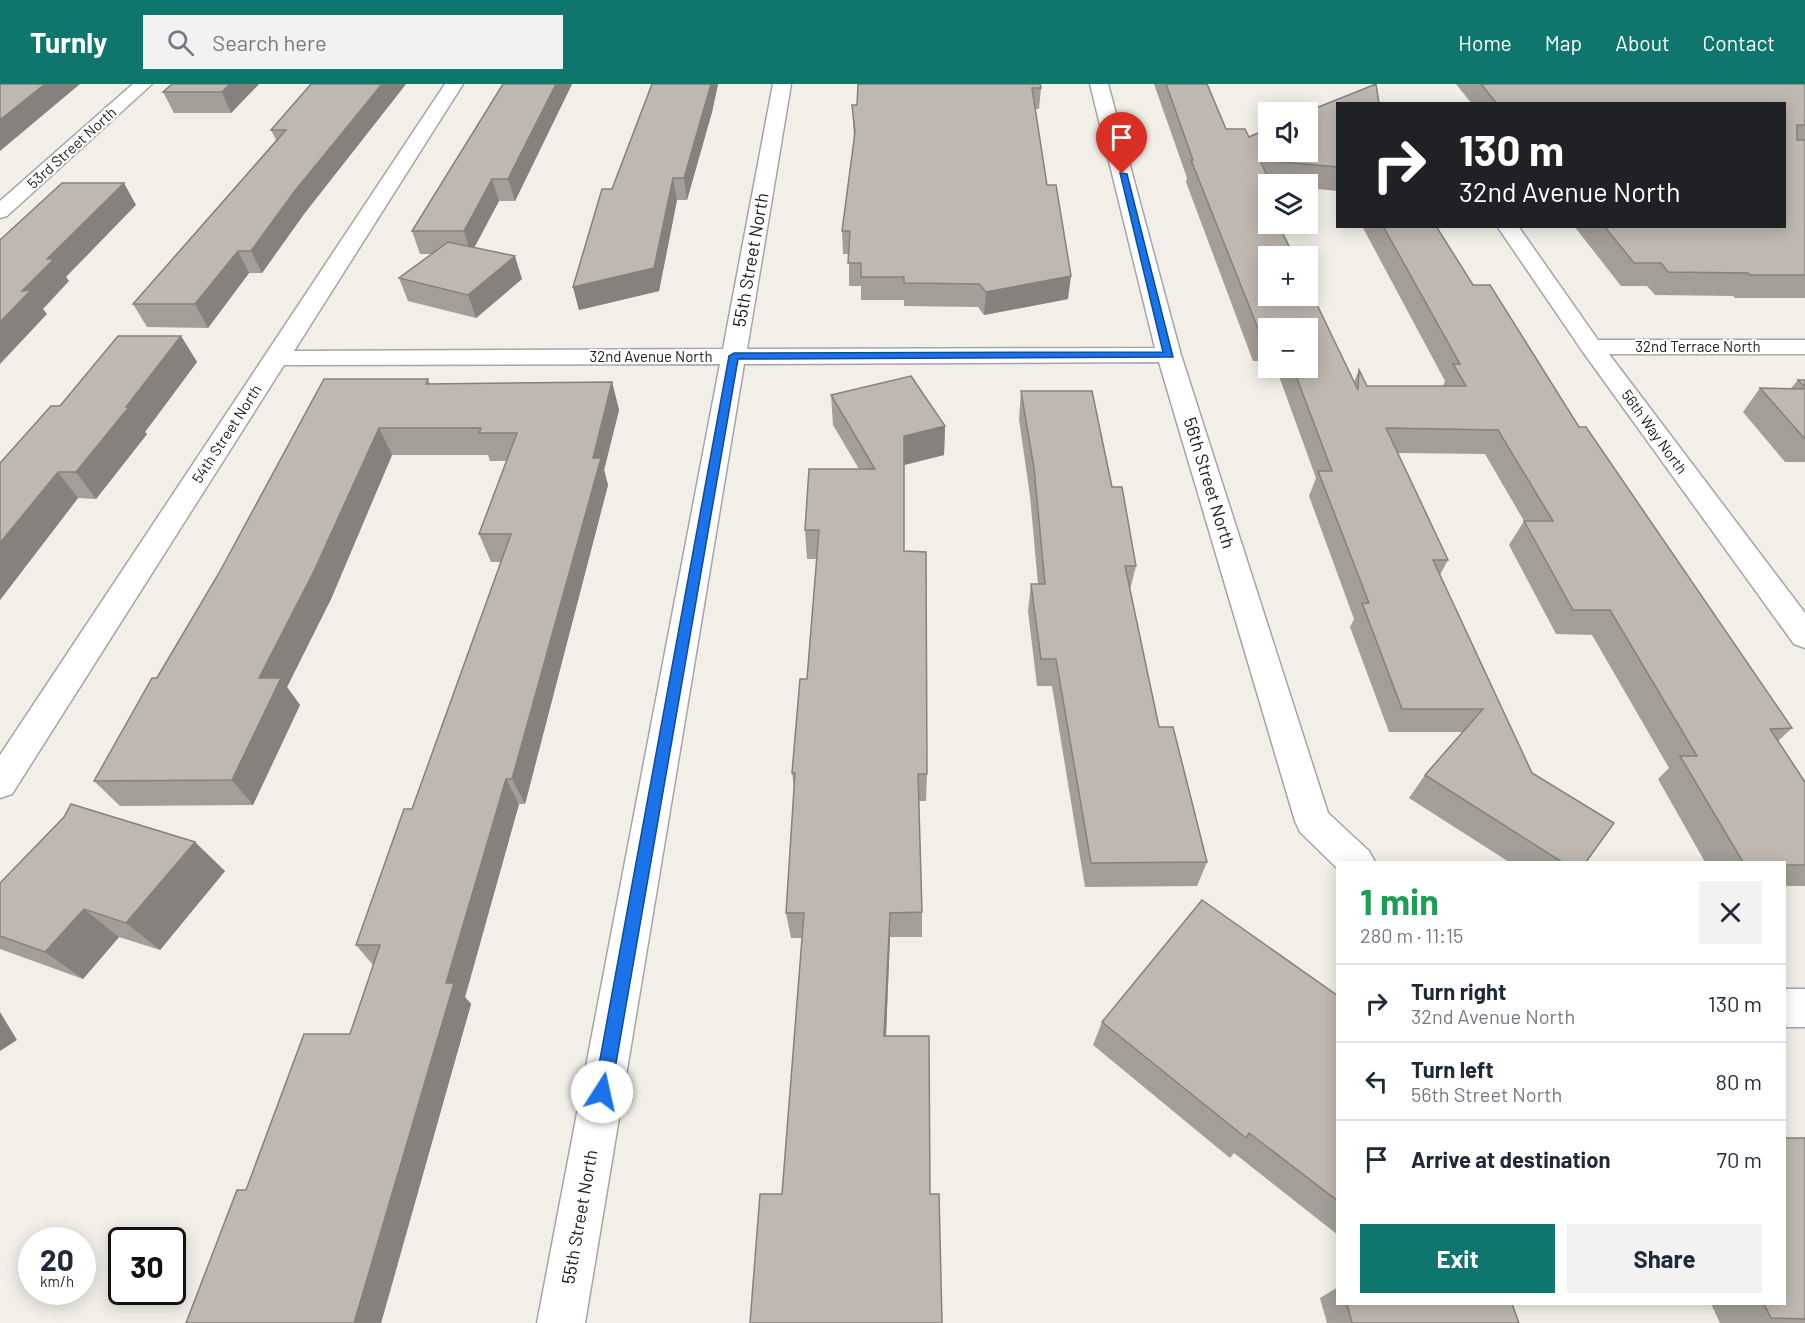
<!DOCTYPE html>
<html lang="en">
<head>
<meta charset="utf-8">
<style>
  body { margin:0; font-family:Barlow,sans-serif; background:#f2f2f3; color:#1f2937; height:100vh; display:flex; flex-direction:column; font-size:22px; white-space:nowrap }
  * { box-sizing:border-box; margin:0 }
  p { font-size:20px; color:#747a83 }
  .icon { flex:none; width:33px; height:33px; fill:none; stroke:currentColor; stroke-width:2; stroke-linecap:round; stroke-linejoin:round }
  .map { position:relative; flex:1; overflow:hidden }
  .side { position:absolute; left:1336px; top:777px; width:450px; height:444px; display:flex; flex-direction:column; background:#fff; border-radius:0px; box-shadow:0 3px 15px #0003 }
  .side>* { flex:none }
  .guide { position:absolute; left:1336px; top:18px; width:450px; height:126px; border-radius:0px; box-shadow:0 3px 15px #0003; background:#202124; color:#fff; overflow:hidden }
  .tools { position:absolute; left:1258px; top:18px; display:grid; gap:12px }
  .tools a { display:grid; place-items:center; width:60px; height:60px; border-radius:0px; background:#fff; box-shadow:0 3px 15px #0003; font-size:30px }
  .speed { position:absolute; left:18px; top:1143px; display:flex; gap:12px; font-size:30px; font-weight:700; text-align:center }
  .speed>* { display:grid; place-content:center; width:78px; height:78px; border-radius:50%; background:#fff; box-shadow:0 3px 15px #0003; line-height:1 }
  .speed small { font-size:15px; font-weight:400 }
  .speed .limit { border:3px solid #111; border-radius:9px; background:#fff; color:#111 }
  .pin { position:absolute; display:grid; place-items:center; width:51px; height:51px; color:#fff; margin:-62px -26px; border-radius:50% 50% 50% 0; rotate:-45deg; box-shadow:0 0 6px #0007 }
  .pin .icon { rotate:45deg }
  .me { position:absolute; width:66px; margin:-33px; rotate:10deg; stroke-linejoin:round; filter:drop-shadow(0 0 4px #0008) }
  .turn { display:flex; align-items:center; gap:21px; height:126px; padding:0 24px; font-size:27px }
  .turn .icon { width:78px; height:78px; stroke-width:2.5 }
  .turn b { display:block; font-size:42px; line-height:51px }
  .round { display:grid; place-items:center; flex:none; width:63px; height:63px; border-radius:0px; background:#f2f2f3 }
  .head { display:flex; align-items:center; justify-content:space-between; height:102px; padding:0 24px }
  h1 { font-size:36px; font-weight:700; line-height:45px; color:#1e9e55 }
  .primary-button { display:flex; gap:12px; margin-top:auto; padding:12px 24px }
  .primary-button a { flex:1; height:69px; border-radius:0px; background:#0f766e; color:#fff; font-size:24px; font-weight:700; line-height:69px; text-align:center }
  .primary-button a+a { background:#f2f2f3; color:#1f2937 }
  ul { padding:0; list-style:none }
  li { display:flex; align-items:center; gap:18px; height:78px; padding:0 24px; border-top:2px solid #e0e1e3 }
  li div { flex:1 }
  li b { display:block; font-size:22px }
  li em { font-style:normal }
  header { display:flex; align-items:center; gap:36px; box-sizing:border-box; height:84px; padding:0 30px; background:#0f766e; color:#fff }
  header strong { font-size:28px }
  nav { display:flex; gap:33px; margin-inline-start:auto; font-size:21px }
  .search { width:420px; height:54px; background:#f2f2f3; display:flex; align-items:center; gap:15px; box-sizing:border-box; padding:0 21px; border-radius:0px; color:#747a83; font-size:22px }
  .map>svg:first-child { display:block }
</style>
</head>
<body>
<header>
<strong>Turnly</strong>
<div class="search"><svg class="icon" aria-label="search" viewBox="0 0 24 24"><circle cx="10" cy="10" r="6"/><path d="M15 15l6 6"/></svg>Search here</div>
<nav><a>Home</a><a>Map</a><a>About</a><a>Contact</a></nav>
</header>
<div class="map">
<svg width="1805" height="1239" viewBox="0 0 1805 1239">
  <rect width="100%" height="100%" fill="#f1efe8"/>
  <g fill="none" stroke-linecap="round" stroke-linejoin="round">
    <defs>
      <path id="minor" d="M133 0H152L7 132 0 134V117Z
        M445 0H463L294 267 723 265 773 0H791L747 265 1155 264 1090 0H1108L1181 271 1328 729 1369 767 1375 778H1338V785L1300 748 1295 737 1159 278 744 280 585 1239H537L720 280 284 281 12 710 0 714V671Z
        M1497 142H1518L1598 256H1805V270H1609L1805 529V564L1794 560 1583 268Z
        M1785 905H1805V943H1785Z"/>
    </defs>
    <!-- minor casing -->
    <use href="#minor" stroke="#a5a5a5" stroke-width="3"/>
    <!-- minor -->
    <use href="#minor" fill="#fff" fill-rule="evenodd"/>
  </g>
  <!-- wall -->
  <path fill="#a39e98" d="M259 0 231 29H174L163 8Z
    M311 0H406L304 130 262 189H249L208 244 147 243 133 220 276 56 271 46Z
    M503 0H572L515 117H499L474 163 522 195 476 234 408 217 399 194 431 170H420L412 147Z
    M652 0H718L712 28 687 116H677L659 207 579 226 573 203 612 105Z
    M858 0 1041 4 1039 25H1035L1047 101 1068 215 984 231 978 223 904 222V216H861V202H849V170H843L842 147 854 55 852 21H857Z
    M1154 0H1207L1226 45 1249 53 1338 20V107L1308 104V100H1269L1268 119 1354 298 1359 286 1367 302H1443L1445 297 1362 142H1436L1473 201 1579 343 1792 644 1778 657 1805 698V802H1785V778H1705L1658 695 1669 684 1592 551 1556 550 1509 461 1524 437 1485 370 1398 369 1448 476 1440 491 1532 689 1586 778H1509L1409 714 1425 691 1462 648H1389L1350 543 1354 535 1309 412 1316 394 1276 284H1308V244H1269V277H1253L1186 98 1187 94Z
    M1456 0H1805V214H1735L1733 212 1655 211 1647 202H1621L1574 142H1785V20H1472Z
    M181 252 197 278 145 348 147 350 96 415 78 414 0 516V379L60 322Z
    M428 295 430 300 612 298 619 326 604 386 608 401 525 720H519L465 913 471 920 381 1239H186L246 1106 350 950 373 881 356 861 412 725 501 478H491L479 450 507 377H490L488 371H392L331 515 287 603 300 621 253 721 120 722 94 697 219 489Z
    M1798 296H1805V378H1785L1743 328 1760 304H1791Z
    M1021 307 1112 403 1136 482 1130 506 1159 643 1207 778 1197 802 1085 803 1052 602H1037L1028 527 1031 500H1038L1030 412 1019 335Z
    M831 311 945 342 944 371 904 381V467L927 690 926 717H919L922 828V853H890L886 952 782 1110 802 854H791L786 829 794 703 792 689 807 595 817 475H807L805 446 859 385 833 341Z
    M225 787 160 866 119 853 83 895 0 865V799Z
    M1338 912V1151L1234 1069 1230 1074 1093 961 1102 938Z
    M1805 1054V1239H1720L1711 1220H1785Z
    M1338 1203V1220H1512L1519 1239H1327L1320 1214Z"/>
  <!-- shaded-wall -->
  <path fill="#85817c" d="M45 0H80L0 67V36Z
    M230 0H259L231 29 222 8Z
    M382 0H406L304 130 262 189 251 167 294 108Z
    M556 0H572L515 117 508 95Z
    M711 0H718L712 28 687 116 684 94Z
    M673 94 677 116 659 207 579 226 573 203Z
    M492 95 499 117 471 170 464 147Z
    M124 99 136 121 66 193 69 197 43 225 47 230 0 280V238L22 207 47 175Z
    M238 167 249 189 208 244 195 220Z
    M515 172 522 195 476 234 468 211Z
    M1071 192 1068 215 984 231 986 208Z
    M181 252 197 278 145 348 147 350 96 415 76 388Z
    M612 298 619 326 604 386 608 401 525 720 512 695Z
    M945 342 944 371 904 381V352Z
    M379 344 392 371 331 515 287 603 300 621 253 721 232 696 259 594Z
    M58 388 78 414 0 516V459Z
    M506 695 519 720 465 913 471 920 381 1239H354L446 899Z
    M195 758 225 787 160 866 126 839Z
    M84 825 119 853 83 895 45 868Z
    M890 829V853L885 974 884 952Z
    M0 928 17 956 0 967Z"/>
  <!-- building -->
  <path fill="#beb8b1" stroke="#85817c" stroke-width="1.5" d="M0 0H45L0 36Z
    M172 0H230L222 8H163Z
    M311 0H382L294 108 251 167H238L195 220H133L286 46H271Z
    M503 0H556L508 95H492L464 147H412Z
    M652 0H711L684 94H673L654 184 573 203 602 105H612Z
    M858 0H1040L1041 4H1032L1047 101H1056L1071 192 986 208 979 200 904 199V193H861V179H848L850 147H842L855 48 852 21H857Z
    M1166 0H1207L1226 45H1245L1249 53 1269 44V68H1308V28H1306L1376 0 1379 20H1338V83L1260 76 1271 100H1269V103H1261L1269 121V140H1278L1294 172H1269V212H1308V202L1358 306 1359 286 1367 302H1466L1453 280H1460L1383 142H1436L1473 201H1490L1579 343H1586L1792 644 1770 645 1805 698V781H1785V778H1743L1680 672H1697L1610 526H1573L1524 437H1553L1498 346 1386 344 1448 476H1433L1532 689 1614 739 1586 778H1562L1425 691 1483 625H1402L1362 519H1369L1318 387H1332L1293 284H1308V244H1269V252H1261L1191 76H1193Z
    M1481 0H1805V41H1797V56H1805V191H1750L1748 189 1668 188 1661 179H1634L1604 142H1785V20H1497Z
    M62 99H124L47 175H54L22 207 31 206 0 238V156Z
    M448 158 515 172 468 211 399 194Z
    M118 252H181L126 323H129L76 388H58L0 459V379L51 322H60Z
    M911 292 945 342 904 352V467L926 468 927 690H918L922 828 890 829 884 952H929L930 1110H939L942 1239H750L760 1110H782L804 829H786L795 689H792L800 595H807L819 446H805L809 385H875L831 311Z
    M324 295H428L426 300 612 298 593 374H601L512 695H506L446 899H454L354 1239H186L237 1106H246L304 950H350L380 861H356L404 725H412L511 450H479L517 349H479L481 344H379L314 487 259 594H281L232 696 94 697 152 594H157L219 489Z
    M1798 296H1805V303Z
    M1760 304 1805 305V354H1804Z
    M1021 307H1092L1112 403H1122L1136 482H1125L1159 643H1173L1207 778 1091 779 1056 575H1041L1031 500H1045L1034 384Z
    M71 720 195 758 126 839 84 825 45 868 0 852V799L64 733Z
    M1202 816 1338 912V1117L1249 1049 1246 1054 1102 938Z
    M1785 1054H1805V1235L1771 1234 1764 1220H1785Z
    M1347 1220H1512L1519 1239H1352Z"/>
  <!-- route -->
  <path fill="#1a73e8" stroke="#114b97" stroke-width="1.5" d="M1120 89 1127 90 1173 273 738 275 611 1008 609 1015 602 1017 596 1015 594 1008 729 272 734 269 1163 268Z"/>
  <g text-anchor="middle" stroke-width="4.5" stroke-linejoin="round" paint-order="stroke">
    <!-- far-street labels -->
    <g font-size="15" fill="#212121" stroke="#fff">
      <text transform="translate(72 64) rotate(-42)" y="5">53rd Street North</text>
      <text x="1698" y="268">32nd Terrace North</text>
      <text x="651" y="278">32nd Avenue North</text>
      <text transform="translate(1654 348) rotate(54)" y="5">56th Way North</text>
      <text transform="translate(227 350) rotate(-57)" y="5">54th Street North</text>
    </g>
    <!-- street labels -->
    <g font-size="18" fill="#212121" stroke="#fff">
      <text transform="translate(751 176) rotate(-80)" y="6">55th Street North</text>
      <text transform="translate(1209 399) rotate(73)" y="6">56th Street North</text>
      <text transform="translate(580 1133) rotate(-80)" y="6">55th Street North</text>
    </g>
  </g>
</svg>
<div class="tools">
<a><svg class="icon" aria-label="sound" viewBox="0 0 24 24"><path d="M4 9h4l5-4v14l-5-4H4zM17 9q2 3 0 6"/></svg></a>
<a><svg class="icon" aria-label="layers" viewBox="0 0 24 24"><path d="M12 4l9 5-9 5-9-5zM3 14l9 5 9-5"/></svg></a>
<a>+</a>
<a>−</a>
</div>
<div class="speed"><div>20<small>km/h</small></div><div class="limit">30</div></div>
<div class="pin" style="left:1122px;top:90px;background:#d93025"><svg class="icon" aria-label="arrive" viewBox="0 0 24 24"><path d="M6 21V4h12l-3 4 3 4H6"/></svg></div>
<svg class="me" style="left:602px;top:1008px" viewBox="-20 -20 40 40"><circle r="19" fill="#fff"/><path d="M0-13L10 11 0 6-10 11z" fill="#1a73e8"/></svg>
<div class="guide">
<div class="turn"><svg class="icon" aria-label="right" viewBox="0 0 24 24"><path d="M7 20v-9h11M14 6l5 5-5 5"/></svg><div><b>130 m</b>32nd Avenue North</div></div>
</div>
<section class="side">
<div class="head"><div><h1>1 min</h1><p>280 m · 11:15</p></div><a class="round"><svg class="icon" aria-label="close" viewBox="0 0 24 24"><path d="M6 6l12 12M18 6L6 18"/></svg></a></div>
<ul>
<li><svg class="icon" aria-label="right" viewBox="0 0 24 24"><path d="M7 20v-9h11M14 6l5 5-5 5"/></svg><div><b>Turn right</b><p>32nd Avenue North</p></div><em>130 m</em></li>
<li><svg class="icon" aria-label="left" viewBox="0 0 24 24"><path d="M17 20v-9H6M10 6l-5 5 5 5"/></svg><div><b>Turn left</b><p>56th Street North</p></div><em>80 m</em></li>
<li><svg class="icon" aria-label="arrive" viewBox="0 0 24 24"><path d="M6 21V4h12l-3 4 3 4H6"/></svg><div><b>Arrive at destination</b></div><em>70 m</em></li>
</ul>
<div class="primary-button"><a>Exit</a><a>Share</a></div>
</section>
</div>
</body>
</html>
